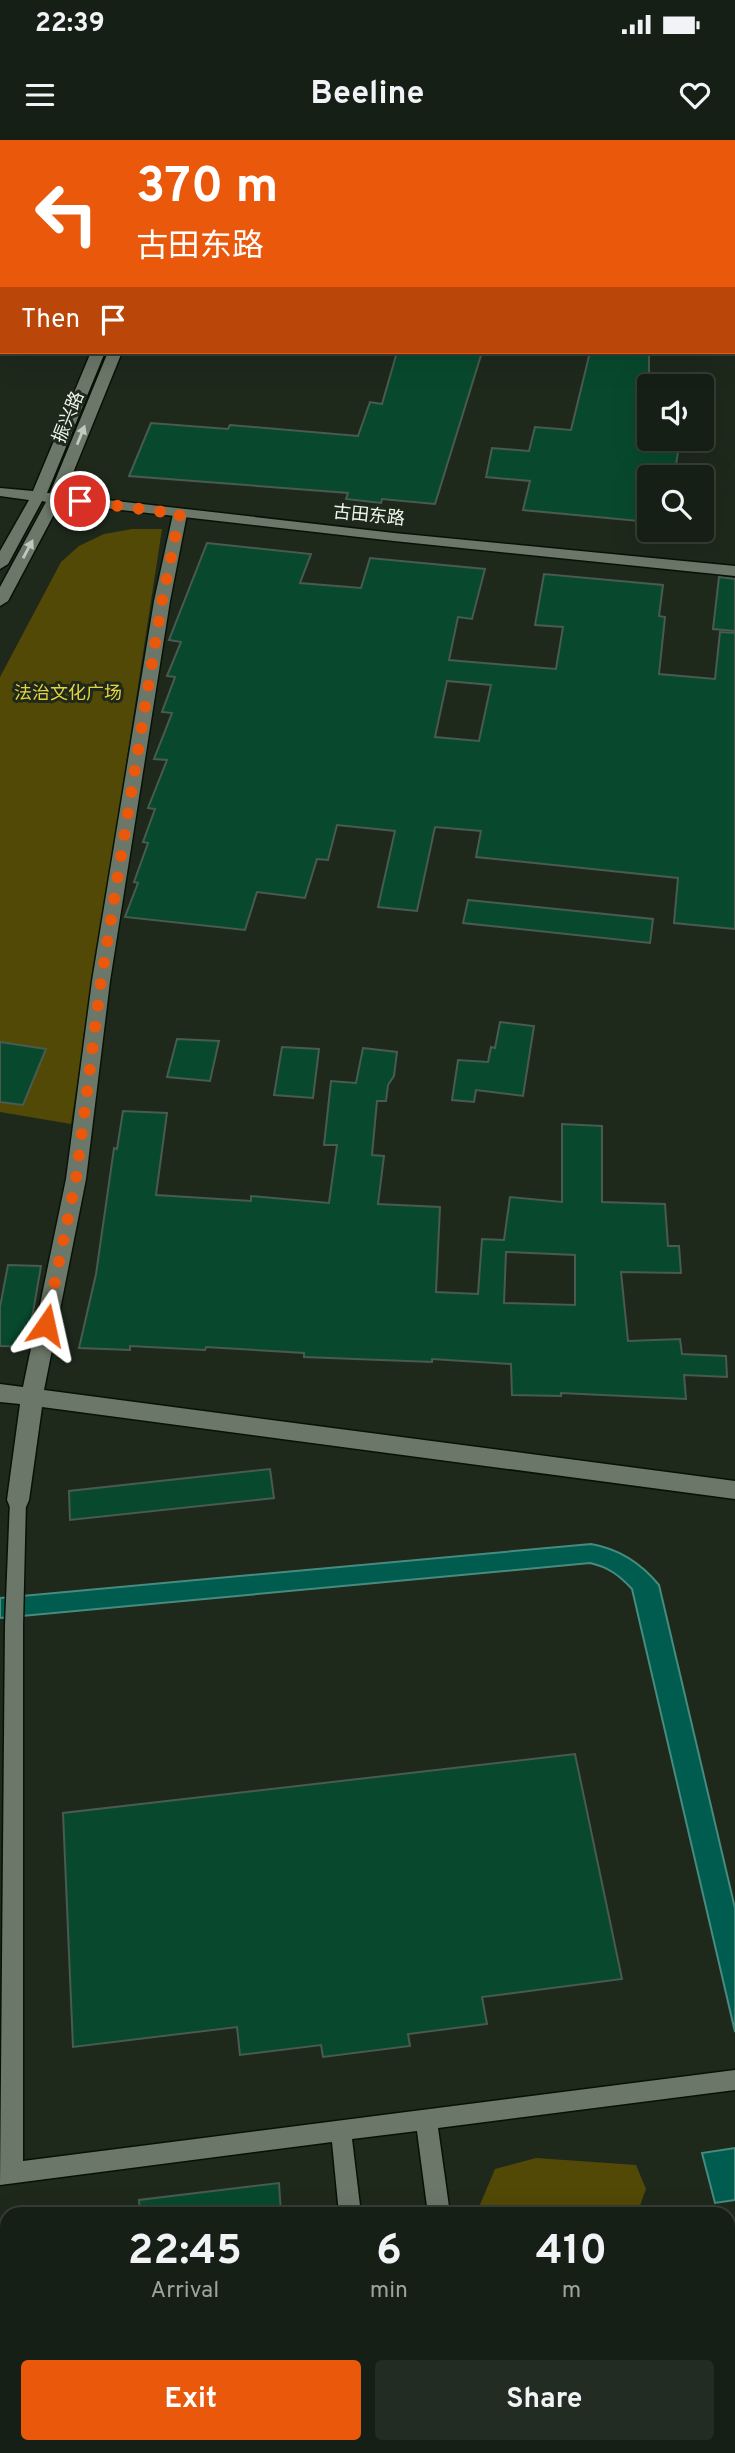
<!DOCTYPE html>
<html lang="en">
<head>
<meta charset="utf-8">
<style>
  body { margin:0; font-family:Overpass,"Noto Sans SC",sans-serif; background:#232c22; color:#f1f3f6; height:100vh; display:flex; flex-direction:column; font-size:26px; white-space:nowrap }
  * { box-sizing:border-box; margin:0 }
  p { font-size:23px; color:#9ea2a0 }
  .icon { flex:none; width:38px; height:38px; fill:none; stroke:currentColor; stroke-width:2; stroke-linecap:round; stroke-linejoin:round }
  .map { position:relative; flex:1; overflow:hidden }
  .details { position:absolute; left:0px; top:2067px; width:735px; height:247px; display:flex; flex-direction:column; background:#161f15; border-radius:21px 21px 0 0; box-shadow:0 7px 28px #0002,0 0 0 2px #353d34 }
  .details>* { flex:none }
  .banner { position:absolute; left:0px; top:0px; width:735px; height:214px; box-shadow:0 7px 28px #0002,0 0 0 2px #353d34; background:#ea580c; color:#fff; overflow:hidden }
  .controls { position:absolute; left:637px; top:234px; display:grid; gap:14px }
  .controls a { display:grid; place-items:center; width:77px; height:77px; border-radius:7px; background:#161f15; box-shadow:0 7px 28px #0002,0 0 0 2px #353d34; font-size:35px }
  .pin { position:absolute; display:grid; place-items:center; width:60px; height:60px; color:#fff; margin:-30px; border:4px solid #fff; border-radius:50%; box-shadow:0 2px 7px #0007 }
  .me { position:absolute; width:77px; margin:-38px; rotate:11deg; stroke-linejoin:round; filter:drop-shadow(0 0 5px #0008) }
  .turn { display:flex; align-items:center; gap:24px; height:147px; padding:0 21px; font-size:32px }
  .turn .icon { width:91px; height:91px; stroke-width:2.5 }
  .turn b { display:block; font-size:49px; line-height:60px }
  .then { display:flex; align-items:center; height:66px; padding:0 21px; background:#0003; gap:14px; font-size:26px }
  .eta { display:flex; justify-content:space-evenly; align-items:center; height:119px; text-align:center }
  .eta b { font-size:42px; font-weight:700; line-height:49px }
  .cta { display:flex; gap:14px; margin-top:auto; padding:14px 21px }
  .cta a { flex:1; height:80px; border-radius:7px; background:#ea580c; color:#fff; font-size:28px; font-weight:700; line-height:80px; text-align:center }
  .cta a+a { background:#232c22; color:#f1f3f6 }
  .status { display:flex; justify-content:space-between; align-items:center; height:49px; padding:0 35px; background:#161f15; direction:ltr }
  .status svg { height:19px; fill:currentColor }
  header { display:flex; justify-content:space-between; align-items:center; height:91px; padding:0 21px; background:#161f15; font-size:32px; font-weight:700 }
  .map>svg:first-child { display:block }
</style>
</head>
<body>
<div class="status"><b>22:39</b><svg viewBox="0 0 49 12"><path d="M0 12V9h3v3zM5 12V6h3v6zM10 12V3h3v9zM15 12V0h3v12zM26 1h20v11H26zM47 4h2v5h-2z"/></svg></div>
<header><svg class="icon" aria-label="menu" viewBox="0 0 24 24"><path d="M4 6h16M4 12h16M4 18h16"/></svg>Beeline<svg class="icon" aria-label="heart" viewBox="0 0 24 24"><path d="M12 20l-8-8c-3-5 5-10 8-4 3-6 11-1 8 4z"/></svg></header>
<div class="map">
<svg width="735" height="2313" viewBox="0 0 735 2313">
  <rect width="100%" height="100%" fill="#1e291c"/>
  <!-- green -->
  <path fill="#524907" d="M132 389H162L71 984 0 972V537L61 422 79 406 104 394Z
    M536 2018 636 2025 646 2049 637 2074H480L479 2067 495 2029Z
    M728 2204H735V2313H586L585 2307 728 2306Z"/>
  <!-- water -->
  <path fill="#005c4f" stroke="#478a7e" stroke-width="2" d="M591 1404C620 1409 641 1423 659 1445L735 1768V1892L632 1449C619 1435 608 1427 590 1423L0 1478V1458Z
    M735 2008V2060L715 2063 702 2013Z"/>
  <!-- building -->
  <path fill="#08492e" stroke="#495a50" stroke-width="2" fill-rule="evenodd" d="M397 212H482L435 364 382 359 381 363 346 359 348 353 129 336 151 283 228 289 230 285 358 296 370 262 382 264Z
    M590 212H649V299H680L674 338H649V382L523 370 530 341 486 337 492 308 529 311 535 287 571 290Z
    M207 403 311 414 300 443 361 448 370 418 485 429 472 479 458 477 449 520 556 529 563 487 535 485 544 434 663 445 659 476 665 477 659 534 715 539 720 492 735 493V789L674 783 678 738 476 717 481 691 435 687 417 771 378 767 395 691 337 685 328 720 317 719 305 758 257 752 245 790 125 777 138 743 134 742 148 703 143 702 155 669 148 668 167 620 154 619 172 573 162 572 175 537 167 536 181 502 169 500ZM447 541 491 545 479 601 435 597Z
    M719 437 735 439V491L713 489Z
    M468 760 653 779 650 803 463 783Z
    M500 882 534 886 523 956 476 950 474 962 452 960 458 920 488 922 491 907 495 908Z
    M177 899 219 901 210 941 167 937Z
    M0 902 46 909 23 965 0 962Z
    M282 907 319 909 313 958 274 955Z
    M363 908 397 912 394 936 388 945 386 961H377L372 1015 384 1016 378 1064 440 1067 436 1152 478 1154 482 1099 504 1100 510 1057 562 1062V984L602 986V1062L665 1064 668 1106H679L681 1133 621 1132 628 1201 680 1199 682 1214 726 1216 727 1237 684 1235 686 1259 561 1253V1256L512 1255 511 1224 432 1219V1222L304 1217V1213L206 1207 205 1210 130 1206V1210L79 1208 96 1134 114 1008 117 1009 123 971 167 973 156 1055 251 1061V1056L329 1063 337 1005H324L331 941 356 943ZM506 1112 575 1115V1165L504 1163Z
    M8 1125 41 1126 27 1207 0 1206V1167Z
    M270 1329 274 1358 70 1380 69 1351Z
    M575 1614 622 1839 482 1857 487 1884 408 1894 410 1906 323 1917 321 1905 240 1915 237 1887 73 1907 63 1673Z
    M279 2043 281 2074H140L139 2060Z"/>
  <g fill="none" stroke-linecap="round" stroke-linejoin="round">
    <defs>
      <path id="service" d="M18 1353 24 1355 26 1360 23 1485V2021L735 1930V1950L438 1988 450 2074H428L417 1991 352 1999 361 2074H339L332 2002 0 2045 5 1485 10 1360 12 1355Z
        M235 2306H301L298 2313H233Z
        M365 2306H387V2313H365Z
        M459 2306H481L482 2313H460Z
        M560 2306H582L583 2313H561Z"/>
      <path id="minor" d="M180 370 187 374 170 461 110 841 86 1039 44 1250 735 1341V1359L42 1267 29 1360 26 1367 18 1369 10 1367 7 1360 20 1264 0 1262V1244L23 1247 66 1039 92 841 154 461 173 374Z"/>
      <path id="tertiary" d="M181 0H193V2H181Z
        M91 212H105L47 353H50L108 212H122L64 355 394 393 735 426V436L394 401 60 363 8 461 0 466V447L46 362 42 361 8 424 0 429V411L29 360 0 356V348L33 351Z"/>
    </defs>
    <!-- service casing -->
    <use href="#service" stroke="#081106" stroke-width="3"/>
    <!-- minor casing -->
    <use href="#minor" stroke="#081106" stroke-width="3"/>
    <!-- tertiary casing -->
    <use href="#tertiary" stroke="#081106" stroke-width="3"/>
    <!-- service -->
    <use href="#service" fill="#6b7768" fill-rule="evenodd"/>
    <!-- minor -->
    <use href="#minor" fill="#6b7768" fill-rule="evenodd"/>
    <!-- tertiary -->
    <use href="#tertiary" fill="#6b7768" fill-rule="evenodd"/>
  </g>
  <!-- one-way arrows -->
  <defs><path id="oneway-solid" d="M-6-.8H1V-3.2L6.5 0L1 3.2V.8H-6Z" transform="scale(1.75)"/></defs>
  <g fill="#c0c9be">
    <use href="#oneway-solid" transform="translate(81 295) rotate(-68)"/>
    <use href="#oneway-solid" transform="translate(28 409) rotate(-62)"/>
  </g>
  <g fill="none" stroke-linecap="round" stroke-linejoin="round">
    <!-- route -->
    <path stroke="#ea580c" stroke-width="12" stroke-dasharray="0 21.6" d="M46 1185 76 1039 101 841 162 461 180 374 80 361"/>
  </g>
  <g text-anchor="middle" stroke-width="6" stroke-linejoin="round" paint-order="stroke">
    <!-- far-street labels -->
    <g font-size="18" fill="#eef5ed" stroke="#1e291c">
      <text transform="translate(68 277) rotate(-68)" y="6">振兴路</text>
      <text transform="translate(369 375) rotate(6)" y="6">古田东路</text>
    </g>
    <!-- far-park labels -->
    <g font-size="18" fill="#e7d340" stroke="#1e291c">
      <text x="68" y="559">法治文化广场</text>
    </g>
  </g>
</svg>
<div class="controls">
<a><svg class="icon" aria-label="sound" viewBox="0 0 24 24"><path d="M4 9h4l5-4v14l-5-4H4zM17 9q2 3 0 6"/></svg></a>
<a><svg class="icon" aria-label="search" viewBox="0 0 24 24"><circle cx="10" cy="10" r="6"/><path d="M15 15l6 6"/></svg></a>
</div>
<div class="pin" style="left:80px;top:361px;background:#d93025"><svg class="icon" aria-label="arrive" viewBox="0 0 24 24"><path d="M6 21V4h12l-3 4 3 4H6"/></svg></div>
<svg class="me" style="left:46px;top:1185px" viewBox="-20 -20 40 40"><path d="M0-17L14 15 0 8-14 15z" fill="#ea580c" stroke="#fff" stroke-width="4"/></svg>
<div class="banner">
<div class="turn"><svg class="icon" aria-label="left" viewBox="0 0 24 24"><path d="M17 20v-9H6M10 6l-5 5 5 5"/></svg><div><b>370 m</b>古田东路</div></div>
<div class="then">Then<svg class="icon" aria-label="arrive" viewBox="0 0 24 24"><path d="M6 21V4h12l-3 4 3 4H6"/></svg></div>
</div>
<section class="details">
<div class="eta">
<div><b>22:45</b><p>Arrival</p></div>
<div><b>6</b><p>min</p></div>
<div><b>410</b><p>m</p></div>
</div>
<div class="cta"><a>Exit</a><a>Share</a></div>
</section>
</div>
</body>
</html>
